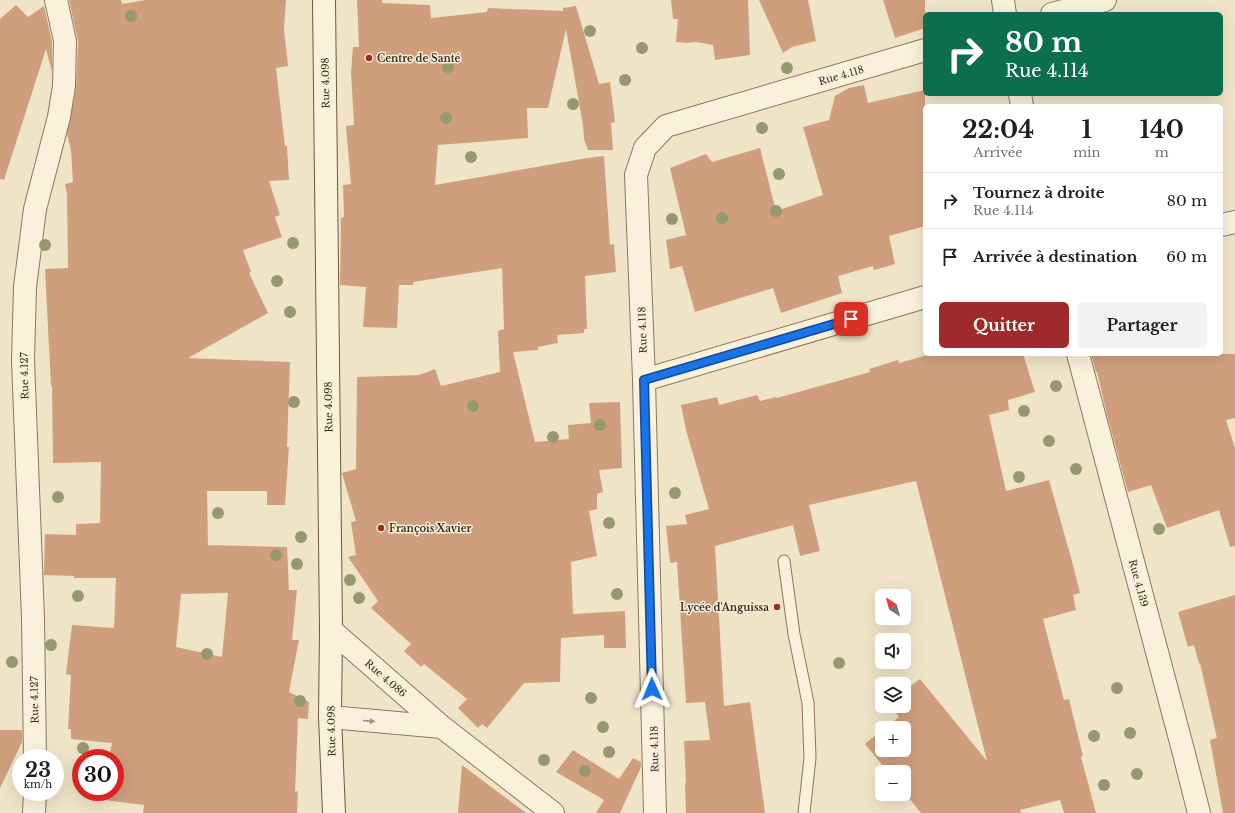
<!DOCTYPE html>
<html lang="fr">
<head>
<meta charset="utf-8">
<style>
  body { margin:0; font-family:"Libre Baskerville",serif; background:#f2f2f2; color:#202124; height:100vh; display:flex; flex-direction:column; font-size:15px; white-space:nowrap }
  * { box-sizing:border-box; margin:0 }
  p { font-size:13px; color:#757577 }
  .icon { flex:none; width:22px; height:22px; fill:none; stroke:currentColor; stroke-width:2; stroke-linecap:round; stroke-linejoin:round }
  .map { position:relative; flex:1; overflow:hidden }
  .panel { position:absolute; left:923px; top:104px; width:300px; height:252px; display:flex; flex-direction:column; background:#fff; border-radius:6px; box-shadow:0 4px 16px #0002 }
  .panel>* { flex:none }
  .banner { position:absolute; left:923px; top:12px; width:300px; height:84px; border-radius:6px; box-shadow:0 4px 16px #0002; background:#0b6e4f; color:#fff; overflow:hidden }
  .needle { width:26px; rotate:323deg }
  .fabs { position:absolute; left:875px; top:589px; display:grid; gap:8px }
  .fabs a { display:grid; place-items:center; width:36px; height:36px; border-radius:6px; background:#fff; box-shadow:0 4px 16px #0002; font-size:20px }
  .speed { position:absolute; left:12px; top:749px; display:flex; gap:8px; font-size:20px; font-weight:700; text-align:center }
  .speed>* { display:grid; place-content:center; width:52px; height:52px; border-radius:50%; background:#fff; box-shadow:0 4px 16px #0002; line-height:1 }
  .speed small { font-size:10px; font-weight:400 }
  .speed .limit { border:6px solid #d22; background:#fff; color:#111 }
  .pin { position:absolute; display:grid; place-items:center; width:34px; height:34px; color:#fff; margin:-17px; border-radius:8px; box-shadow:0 2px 6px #0006 }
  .me { position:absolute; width:44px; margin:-22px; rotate:359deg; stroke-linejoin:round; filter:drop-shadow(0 0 3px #0008) }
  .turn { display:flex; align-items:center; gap:14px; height:84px; padding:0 16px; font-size:18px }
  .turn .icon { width:52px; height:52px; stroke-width:2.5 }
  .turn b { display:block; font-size:28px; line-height:34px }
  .eta { display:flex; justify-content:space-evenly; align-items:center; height:68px; text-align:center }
  .eta b { font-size:24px; font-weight:800; line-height:28px }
  .cta { display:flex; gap:8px; margin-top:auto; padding:8px 16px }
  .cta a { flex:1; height:46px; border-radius:6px; background:#9e2a2b; color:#fff; font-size:16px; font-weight:800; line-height:46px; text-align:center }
  .cta a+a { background:#f2f2f2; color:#202124 }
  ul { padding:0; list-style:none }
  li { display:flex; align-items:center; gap:12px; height:56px; padding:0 16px; border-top:1px solid #e0e0e0 }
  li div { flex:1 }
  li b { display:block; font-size:15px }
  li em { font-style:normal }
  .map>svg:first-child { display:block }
</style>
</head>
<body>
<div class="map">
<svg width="1235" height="813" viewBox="0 0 1235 813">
  <rect width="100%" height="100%" fill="#f0e4c8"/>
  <!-- building -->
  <path fill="#cf9f7d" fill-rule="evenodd" d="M69 0H121L122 4 146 0H286L284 30 288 66 276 68 285 146H287L289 180 269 181 280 215 275 217 282 237 243 250 251 272 249 273 268 313 188 358 290 362 287 447H289L285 505H267V491H207L208 545 287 547 289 590H297L292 640H299L289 692 309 702 308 719 298 718 295 792 298 791 297 813H143L144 805 104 800 105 792H115V758H109L112 743 71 739V729H68L71 675 66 674 72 625 114 628 116 578H74V576L44 575 45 534 76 535V524L100 523 101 462 53 463 52 386H51L45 269 68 268 67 194 65 184 73 182 71 150 67 134 76 88 78 41ZM228 593 222 657 176 647 181 594Z
    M357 0H382V3L430 5 431 18 487 12 488 8 563 11V8L576 6 599 84 610 82 615 122 611 123 613 150H588L584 139 583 125 566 29 548 108H527L528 138 438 145 435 185 587 158 604 156 610 245 614 244 616 272 585 276 587 329H584V333L557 335 558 343 538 347V350L513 352 535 442 569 439 568 425 591 423 589 403 620 402 622 468 599 470 603 492 597 494V509L589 511 597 556 571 562 573 614 625 611 626 648H604V635L561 638 560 682 524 683 487 728 482 724 478 728 458 708 467 699 424 664 421 667 404 651 411 644 371 608 378 601 348 557 356 555 351 522 356 521 342 473 356 469 357 377 419 375 435 369 441 386 500 372 498 331 504 329 502 268 413 282V285H399L397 328 363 327 366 287 340 285 341 218 344 217 343 185 351 184 346 126 354 125 351 72 353 47H359Z
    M671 0H748L750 55 715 60 713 45 696 42 686 43 676 42 678 19H673Z
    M759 0H808L816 41 792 47 783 53Z
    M883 0H925V28L895 38Z
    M16 5 28 17 44 6 52 42V72L46 49 4 180 0 179V19Z
    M864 85 868 103 925 90V226L889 236 895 264 874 270 873 266 838 276 842 293 781 313 773 288 695 312 682 266 670 269 666 240 686 235 670 168 706 154 712 162 760 148 776 211 823 195 803 127 829 120 835 96 849 88Z
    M931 354H1023L1035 392 1008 400 1009 410 989 415 1006 491 1049 480 1072 561 1080 593 1073 595 1076 610 1043 619 1064 700 1069 699 1083 756 1081 757 1096 813H1064L1060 800 1020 810 1021 813H921L904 792V772H888L865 744 882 730V750H904V728H885L899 717 891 706H904V691L920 679 987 761 916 481 809 505 820 551 800 556 793 525 715 546 724 706 750 702 765 813H686L685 783H686L684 741 710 740 705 702 686 703 677 562 670 563 666 526 687 524 685 515 709 509 686 430 681 405 717 397 719 405 757 395 760 401 776 397 777 398 870 372 869 369 898 360 899 363Z
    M1091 354H1235V418L1226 420 1235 448V546L1230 547 1219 510 1167 528 1151 485 1128 492 1107 415 1097 372H1096Z
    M1235 595V813H1223L1210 740 1217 738 1200 663 1199 664 1194 645 1188 647 1178 612Z
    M0 730H22V742L0 788Z
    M573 750 619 779 633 758 641 762V767L620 813H596L604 800 556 772Z
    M462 765 526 813H458Z"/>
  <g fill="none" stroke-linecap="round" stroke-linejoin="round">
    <defs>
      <path id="service" d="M784 561 794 634 808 703 810 758 804 813"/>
      <path id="minor" d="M1003 0 1005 14
        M1052 14 1105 0
        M1020 94 1022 106
        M1221 225 1235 222
        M1078 354 1183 750 1199 813
        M644 380 925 297
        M35 758 33 618 23 360 25 287 35 209 59 117 64 86 65 41 56 0
        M34 813 35 792
        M655 813 644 380 636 175 645 148 666 126 925 50"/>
      <path id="tertiary" d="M331 630 442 727 553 813
        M330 717 442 727"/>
      <path id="secondary" d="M324 0 331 630 330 717 334 813"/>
    </defs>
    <!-- service casing -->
    <use href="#service" stroke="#8d765c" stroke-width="13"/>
    <!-- minor casing -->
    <use href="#minor" stroke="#8d765c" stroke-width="24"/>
    <!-- tertiary casing -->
    <use href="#tertiary" stroke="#8d765c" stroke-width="24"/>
    <!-- secondary casing -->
    <use href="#secondary" stroke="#6f573f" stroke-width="24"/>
    <!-- service -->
    <use href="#service" stroke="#faf1dc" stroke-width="11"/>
    <!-- minor -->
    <use href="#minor" stroke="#faf1dc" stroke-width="22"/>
    <!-- tertiary -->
    <use href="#tertiary" stroke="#faf1dc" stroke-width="22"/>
    <!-- secondary -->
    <use href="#secondary" stroke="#faf1dc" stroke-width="22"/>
  </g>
  <!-- trees -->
  <g fill="#96986f">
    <circle cx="131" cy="16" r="6"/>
    <circle cx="590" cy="31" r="6"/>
    <circle cx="642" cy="48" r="6"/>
    <circle cx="448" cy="67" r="6"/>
    <circle cx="787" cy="68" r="6"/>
    <circle cx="625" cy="80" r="6"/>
    <circle cx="573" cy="104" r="6"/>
    <circle cx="446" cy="118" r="6"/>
    <circle cx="762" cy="128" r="6"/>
    <circle cx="471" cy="157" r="6"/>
    <circle cx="779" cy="174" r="6"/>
    <circle cx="776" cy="211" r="6"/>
    <circle cx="722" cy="218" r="6"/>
    <circle cx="672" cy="219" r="6"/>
    <circle cx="293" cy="243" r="6"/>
    <circle cx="45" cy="245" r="6"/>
    <circle cx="277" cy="281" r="6"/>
    <circle cx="290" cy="312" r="6"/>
    <circle cx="1056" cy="386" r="6"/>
    <circle cx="294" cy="402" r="6"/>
    <circle cx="473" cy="406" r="6"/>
    <circle cx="1024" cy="411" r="6"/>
    <circle cx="600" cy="425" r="6"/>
    <circle cx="553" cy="437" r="6"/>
    <circle cx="1049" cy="441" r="6"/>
    <circle cx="1076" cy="469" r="6"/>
    <circle cx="1019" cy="477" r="6"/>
    <circle cx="675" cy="493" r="6"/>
    <circle cx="58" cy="497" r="6"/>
    <circle cx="218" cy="513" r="6"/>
    <circle cx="609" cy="523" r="6"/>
    <circle cx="1159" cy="529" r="6"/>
    <circle cx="301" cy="537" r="6"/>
    <circle cx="276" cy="555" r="6"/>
    <circle cx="297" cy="564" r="6"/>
    <circle cx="350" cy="580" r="6"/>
    <circle cx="617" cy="594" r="6"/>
    <circle cx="78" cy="596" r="6"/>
    <circle cx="359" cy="598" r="6"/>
    <circle cx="51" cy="645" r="6"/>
    <circle cx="207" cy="654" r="6"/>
    <circle cx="12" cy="662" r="6"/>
    <circle cx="839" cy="663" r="6"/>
    <circle cx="1117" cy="688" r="6"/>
    <circle cx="591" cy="698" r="6"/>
    <circle cx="300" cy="701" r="6"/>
    <circle cx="603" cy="727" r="6"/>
    <circle cx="1130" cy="733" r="6"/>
    <circle cx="1094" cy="736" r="6"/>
    <circle cx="83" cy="748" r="6"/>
    <circle cx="609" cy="752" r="6"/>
    <circle cx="544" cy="760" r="6"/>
    <circle cx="585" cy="771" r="6"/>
    <circle cx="1137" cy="774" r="6"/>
    <circle cx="1104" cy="785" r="6"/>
  </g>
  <!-- one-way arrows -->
  <defs><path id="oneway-solid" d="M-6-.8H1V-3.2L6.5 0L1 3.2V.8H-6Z"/></defs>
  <use fill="#9c907e" href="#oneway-solid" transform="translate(369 721) rotate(5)"/>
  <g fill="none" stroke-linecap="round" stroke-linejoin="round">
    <defs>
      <path id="route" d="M652 689 644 380 851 319"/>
    </defs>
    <!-- route casing -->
    <use href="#route" stroke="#114b97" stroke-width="10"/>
    <!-- route -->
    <use href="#route" stroke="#1a73e8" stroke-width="7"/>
  </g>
  <!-- markers -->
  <g fill="#9e2a2b" stroke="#f7eed8" stroke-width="1.5">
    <circle cx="369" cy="58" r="4"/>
    <circle cx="381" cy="528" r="4"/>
    <circle cx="777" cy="607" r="4"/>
  </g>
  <g text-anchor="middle" stroke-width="3" stroke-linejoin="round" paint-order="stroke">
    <!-- poi labels -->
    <g font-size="10" font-weight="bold" fill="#3d2e20" stroke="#f7eed8" text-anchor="start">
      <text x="377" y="62">Centre de Santé</text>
      <text x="389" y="532">François Xavier</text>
      <text x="769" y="611" text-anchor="end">Lycée d'Anguissa</text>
    </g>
    <!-- street labels -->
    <g font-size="10" fill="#3d2e20" stroke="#f7eed8">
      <text transform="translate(841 75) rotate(-16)" y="4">Rue 4.118</text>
      <text transform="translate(325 83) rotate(-91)" y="4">Rue 4.098</text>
      <text transform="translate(642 330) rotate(-92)" y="4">Rue 4.118</text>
      <text transform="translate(24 376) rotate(-91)" y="4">Rue 4.127</text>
      <text transform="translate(328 407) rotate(-91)" y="4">Rue 4.098</text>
      <text transform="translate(1139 583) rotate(75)" y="4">Rue 4.139</text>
      <text transform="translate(386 678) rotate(41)" y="4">Rue 4.086</text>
      <text transform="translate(34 700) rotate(-91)" y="4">Rue 4.127</text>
      <text transform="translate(331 731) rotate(-91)" y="4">Rue 4.098</text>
      <text transform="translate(654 749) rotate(-91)" y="4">Rue 4.118</text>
    </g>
  </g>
</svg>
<div class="fabs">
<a><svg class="needle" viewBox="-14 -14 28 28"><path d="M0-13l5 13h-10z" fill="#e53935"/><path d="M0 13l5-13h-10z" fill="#757577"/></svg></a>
<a><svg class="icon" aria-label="sound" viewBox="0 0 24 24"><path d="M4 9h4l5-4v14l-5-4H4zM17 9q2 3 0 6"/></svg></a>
<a><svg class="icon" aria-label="layers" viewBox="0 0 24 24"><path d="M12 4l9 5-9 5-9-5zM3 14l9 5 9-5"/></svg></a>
<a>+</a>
<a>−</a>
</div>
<div class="speed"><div>23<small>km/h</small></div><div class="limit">30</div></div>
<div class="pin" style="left:851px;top:319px;background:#d93025"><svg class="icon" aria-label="arrive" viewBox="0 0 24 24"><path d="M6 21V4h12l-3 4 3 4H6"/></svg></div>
<svg class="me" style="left:652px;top:689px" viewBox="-20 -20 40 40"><path d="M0-17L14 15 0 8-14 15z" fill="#1a73e8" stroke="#fff" stroke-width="4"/></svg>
<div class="banner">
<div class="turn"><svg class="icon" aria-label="right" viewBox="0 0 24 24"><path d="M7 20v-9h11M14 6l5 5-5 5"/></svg><div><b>80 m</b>Rue 4.114</div></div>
</div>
<section class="panel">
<div class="eta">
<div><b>22:04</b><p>Arrivée</p></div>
<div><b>1</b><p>min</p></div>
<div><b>140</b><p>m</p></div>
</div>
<ul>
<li><svg class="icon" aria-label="right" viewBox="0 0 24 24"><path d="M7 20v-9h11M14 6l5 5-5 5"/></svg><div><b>Tournez à droite</b><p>Rue 4.114</p></div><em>80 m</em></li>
<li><svg class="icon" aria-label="arrive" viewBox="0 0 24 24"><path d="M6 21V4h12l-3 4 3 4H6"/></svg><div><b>Arrivée à destination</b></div><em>60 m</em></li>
</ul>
<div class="cta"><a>Quitter</a><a>Partager</a></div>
</section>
</div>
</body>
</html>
